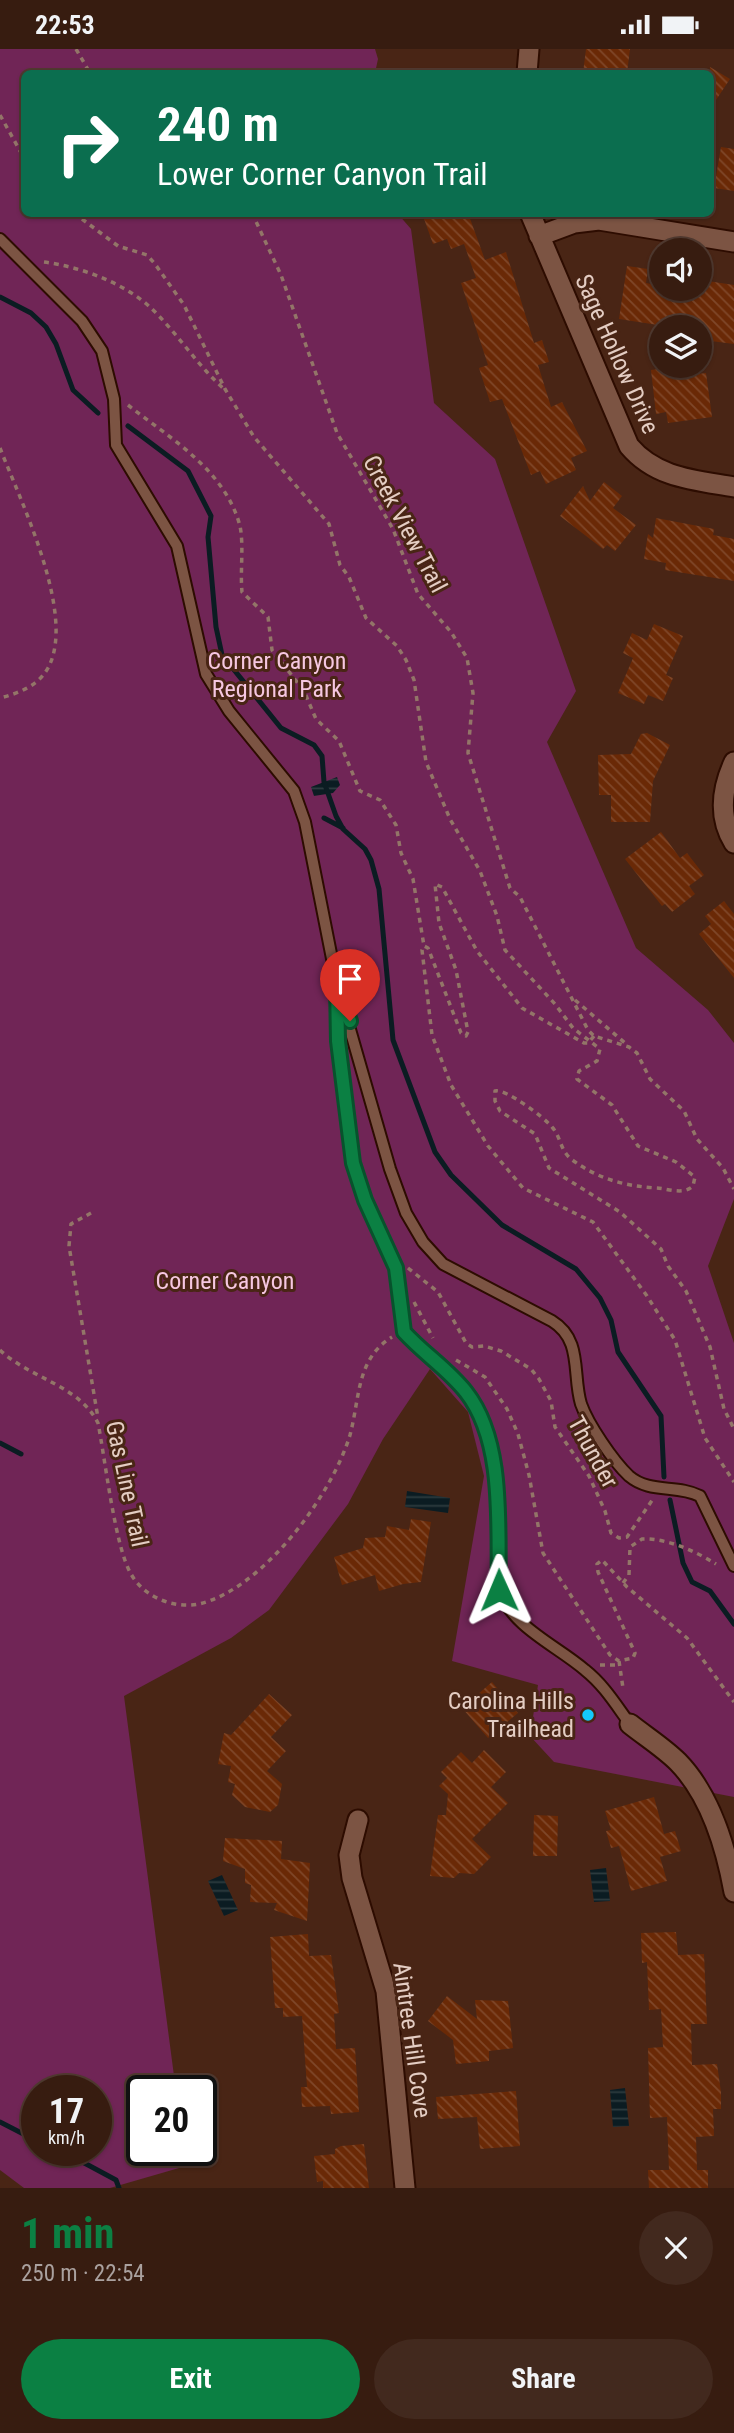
<!DOCTYPE html>
<html lang="en">
<head>
<meta charset="utf-8">
<style>
  body { margin:0; font-family:"Roboto Condensed",sans-serif; background:#42291e; color:#f1f3f6; height:100vh; display:flex; flex-direction:column; font-size:26px; white-space:nowrap }
  * { box-sizing:border-box; margin:0 }
  p { font-size:23px; color:#aaa19f }
  .icon { flex:none; width:38px; height:38px; fill:none; stroke:currentColor; stroke-width:2; stroke-linecap:round; stroke-linejoin:round }
  .map { position:relative; height:2139px; overflow:hidden }
  .sheet { display:flex; flex-direction:column; background:#371c10; flex:1 }
  .sheet>* { flex:none }
  .banner { position:absolute; left:21px; top:21px; width:693px; height:147px; border-radius:10px; box-shadow:0 2px 5px #0004,0 0 0 2px #513a30; background:#0b6e4f; color:#fff; overflow:hidden }
  .controls { position:absolute; left:649px; top:189px; display:grid; gap:14px }
  .controls a { display:grid; place-items:center; width:63px; height:63px; border-radius:50%; background:#371c10; box-shadow:0 2px 5px #0004,0 0 0 2px #513a30; font-size:35px }
  .speed { position:absolute; left:21px; top:2026px; display:flex; gap:14px; font-size:35px; font-weight:700; text-align:center }
  .speed>* { display:grid; place-content:center; width:91px; height:91px; border-radius:50%; background:#371c10; box-shadow:0 2px 5px #0004,0 0 0 2px #513a30; line-height:1 }
  .speed small { font-size:18px; font-weight:400 }
  .speed .limit { border:4px solid #111; border-radius:10px; background:#fff; color:#111 }
  .pin { position:absolute; display:grid; place-items:center; width:60px; height:60px; color:#fff; margin:-72px -30px; border-radius:50% 50% 50% 0; rotate:-45deg; box-shadow:0 0 7px #0007 }
  .pin .icon { rotate:45deg }
  .me { position:absolute; width:77px; margin:-38px; rotate:359deg; stroke-linejoin:round; filter:drop-shadow(0 0 5px #0008) }
  .turn { display:flex; align-items:center; gap:24px; height:147px; padding:0 21px; font-size:32px }
  .turn .icon { width:91px; height:91px; stroke-width:2.5 }
  .turn b { display:block; font-size:49px; line-height:60px }
  .round { display:grid; place-items:center; flex:none; width:74px; height:74px; border-radius:37px; background:#42291e }
  .overview { display:flex; align-items:center; justify-content:space-between; height:119px; padding:0 21px }
  h1 { font-size:42px; font-weight:700; line-height:52px; color:#0b8043 }
  .primary-button { display:flex; gap:14px; margin-top:auto; padding:14px 21px }
  .primary-button a { flex:1; height:80px; border-radius:42px; background:#0b8043; color:#fff; font-size:28px; font-weight:700; line-height:80px; text-align:center }
  .primary-button a+a { background:#42291e; color:#f1f3f6 }
  .status { display:flex; justify-content:space-between; align-items:center; height:49px; padding:0 35px; background:#371c10; direction:ltr }
  .status svg { height:19px; fill:currentColor }
  .map>svg:first-child { display:block }
</style>
</head>
<body>
<div class="status"><b>22:53</b><svg viewBox="0 0 49 12"><path d="M0 12V9h3v3zM5 12V6h3v6zM10 12V3h3v9zM15 12V0h3v12zM26 1h20v11H26zM47 4h2v5h-2z"/></svg></div>
<div class="map">
<svg width="734" height="2139" viewBox="0 0 734 2139">
  <defs>
    <pattern id="water-rules" width="6" height="5" patternUnits="userSpaceOnUse" patternTransform="scale(1.75)"><rect width="6" height="5" fill="#0b1c22"/><path d="M0 2.5h6" fill="none" stroke="#2e3c40"/></pattern>
    <pattern id="building-back-hatch" width="6" height="6" patternUnits="userSpaceOnUse" patternTransform="scale(1.75)"><rect width="6" height="6" fill="#6a2906"/><path d="M-1 5l2 2M0 0l6 6M5-1l2 2" fill="none" stroke="#7f4729"/></pattern>
  </defs>
  <rect width="100%" height="100%" fill="#492515"/>
  <!-- green -->
  <path fill="#702556" fill-rule="evenodd" d="M0 0H375L378 10 375 24H24V164L398 165 411 180 434 354 495 410 576 642 547 693 636 899 708 961 734 994V1150L708 1217 734 1294V1748L554 1713 530 1687 538 1636 452 1612 484 1427 468 1363 430 1320 383 1390 348 1455 269 1561 231 1589 124 1647 176 2042H142V2102H184L186 2117 110 2139H24L0 2121ZM37 2042H96V2102H37Z"/>
  <!-- water -->
  <path fill="url(#water-rules)" d="M337 728 340 736 333 744 314 747 311 738Z
    M407 1442 450 1449 448 1464 405 1458Z
    M606 1819 610 1852 594 1853 590 1821Z
    M222 1826 238 1861 224 1867 208 1832Z
    M625 2039 629 2077 613 2078 610 2041Z"/>
  <g fill="none" stroke-linecap="round" stroke-linejoin="round">
    <!-- stream -->
    <path stroke="#0b1c22" stroke-width="5" d="M0 248 31 264 46 278 56 295 73 341 98 364
      M128 377 188 422 211 467 208 488 216 578 222 606 281 679 314 696 322 707 324 733 336 767 343 780 365 800 371 811 379 840 393 991 435 1103 451 1126 502 1176 576 1220 600 1249 611 1271 618 1303 661 1367 664 1428
      M324 769 343 779
      M0 1394 21 1405
      M670 1451 683 1514 692 1533 710 1542 734 1575
      M0 2073 37 2092
      M62 2102 116 2131 119 2139"/>
  </g>
  <!-- building -->
  <path fill="url(#building-back-hatch)" d="M586 0H630L627 24H583Z
    M710 18 730 30 710 60Z
    M721 98 734 100V142L714 139Z
    M431 164H468L485 211 506 203 534 294 542 291 549 313 538 316 551 358 562 353 587 402 571 409 576 421 546 435 540 422 531 426 502 350 490 353 479 319 488 316 461 234 476 229 464 195 451 200 447 190 433 195 423 167Z
    M627 217 648 220 646 234 662 237V240H700L701 231 734 236V295L703 291 700 278H671L619 270Z
    M673 318 675 328 706 324 712 368 668 374 666 363 656 365 651 321Z
    M604 433 622 447 613 459 636 476 615 502 607 496 603 500 560 467 583 437 590 452Z
    M656 469 714 480 713 486 734 490V532L665 521 666 514 644 510 648 485 653 489Z
    M654 575 683 587 666 626 673 629 663 652 648 646 644 655 618 644 633 609 623 604 632 584 647 591Z
    M647 684 670 696 653 732 650 773H611V746H599L598 706 631 705 641 685Z
    M661 783 680 809 687 804 704 826 689 837 695 845 672 863 665 855 662 857 625 810Z
    M724 852 734 865V929L699 885 711 875 705 867Z
    M411 1470 431 1473 421 1533 403 1535 379 1542 375 1526 342 1536 334 1508 363 1499 365 1489 385 1488 387 1477 409 1481Z
    M492 1633 518 1664 488 1689 462 1659Z
    M269 1645 292 1666 271 1688 286 1702 267 1722 282 1735 278 1756 270 1763 245 1758 232 1746 235 1735 228 1733 231 1717 218 1715 224 1684 231 1686Z
    M484 1701 506 1723 491 1738 508 1754 472 1790 491 1808 474 1825 459 1824 454 1829 430 1827 438 1766H446L448 1745 439 1737 447 1729 441 1723 461 1703 472 1714Z
    M654 1748 664 1785 675 1782 681 1802 660 1808 667 1832 631 1842 619 1797 611 1799 606 1782 611 1781 605 1762Z
    M534 1766 558 1767 557 1807H533Z
    M225 1789 282 1792 281 1810 310 1814 307 1872 274 1861 277 1854 250 1853 251 1836 245 1834V1820L223 1812Z
    M676 1883 678 1906 704 1905 707 1975H691L692 2016 717 2015 721 2043V2060H713L714 2087 696 2088 697 2121H708V2139H649L648 2121H669L667 2068 650 2069 648 1999 663 1998 661 1960 649 1961 647 1913 642 1914 641 1884Z
    M308 1885 309 1907 331 1906 339 1964 334 1965 336 2000 355 1999 359 2063 331 2065 330 2057 302 2058 301 2038H307L302 1967 283 1968V1959H275L270 1888Z
    M447 1947 477 1970 475 1951 508 1952 513 1999 489 2002V2012L456 2015 453 1991 428 1972Z
    M516 2042 520 2097 480 2100 477 2068 438 2070 436 2048Z
    M364 2095 369 2139H323V2132L317 2133 314 2107 335 2105V2100L341 2097Z"/>
  <g fill="none" stroke-linecap="round" stroke-linejoin="round">
    <defs>
      <path id="service" d="M0 190 82 272 102 302 114 350 116 396 177 497 206 625 229 662 294 742 305 773 337 935 390 1120 406 1164 423 1193 443 1215 552 1272C583 1291 572 1325 581 1355 588 1375 613 1412 629 1427 650 1445 677 1435 700 1447L734 1517
        M337 945 338 992 353 1114 365 1151 396 1219 404 1283C424 1305 448 1320 466 1343 505 1393 497 1482 499 1541 513 1579 556 1596 585 1621 604 1636 616 1656 630 1675"/>
      <path id="minor" d="M527 24 529 0
        M530 164 629 397C656 429 694 431 734 438
        M539 187 574 174 599 171 734 193
        M734 713C722 739 718 768 734 794
        M630 1675C645 1687 664 1699 678 1713 710 1746 726 1799 734 1843
        M358 1771 349 1806 352 1829 386 1942 405 2139"/>
    </defs>
    <!-- service casing -->
    <use href="#service" stroke="#2d0c00" stroke-width="14"/>
    <!-- minor casing -->
    <use href="#minor" stroke="#2d0c00" stroke-width="23"/>
    <!-- path -->
    <path stroke="#937568" stroke-width="3.5" stroke-dasharray="5 5" stroke-linecap="butt" d="M76 0 90 24
      M0 66 24 109
      M74 164 118 197 147 206 155 215 184 256 225 340 254 388 329 475 340 516 349 528 366 569 397 597 406 611 414 631 426 713 450 770 480 822 497 867 505 901 555 955 573 979 600 1000 597 1012 579 1022 577 1030 612 1056 638 1097 676 1113 695 1128 693 1137C684 1146 669 1140 657 1139 624 1137 598 1130 571 1110 560 1101 561 1088 552 1078 544 1068 505 1039 495 1042V1052L500 1062 535 1085 549 1119 620 1163 661 1200 668 1217 686 1242 710 1298 724 1360 734 1380
      M252 164 281 226 337 384 393 480 418 545 451 583 467 609 473 644 468 704 510 839 520 848 588 981 594 987 629 998 637 1004 650 1030 684 1062 697 1090 723 1119 734 1140
      M44 213C81 218 125 234 152 260 178 285 197 316 224 340
      M128 356C171 390 225 421 240 477 244 497 240 522 242 543L268 568 272 601 304 642 316 670 339 692 360 742 380 751 396 776 401 804 413 830 424 897
      M0 399C20 451 77 566 48 619 38 637 19 644 0 649
      M575 951 625 994
      M594 987 588 994H584L522 959 477 902 442 838 435 835 439 874 456 921 468 983 466 987 461 984 428 899 424 897 422 901 432 986 451 1036 488 1097 523 1139 593 1173 647 1247 675 1291 705 1389 734 1433
      M91 1164 71 1175 69 1197 98 1369
      M408 1219 438 1243 466 1294 472 1298 484 1297 501 1302 531 1320 539 1330 551 1352 555 1378 589 1427 605 1462 611 1484 619 1489 627 1488 653 1450
      M414 1253 433 1289
      M0 1301C29 1329 79 1336 98 1374 105 1409 115 1498 131 1525 144 1548 173 1560 199 1555 263 1540 332 1446 350 1386 360 1349 356 1310 392 1288
      M456 1311 485 1328 507 1360 518 1385 529 1426 543 1504 610 1606 619 1612 633 1609 635 1604 598 1523 597 1515 602 1511 627 1538 687 1589 734 1653
      M623 1534 629 1526 630 1498 642 1490C667 1489 695 1502 716 1515
      M619 1612 623 1639
      M600 1616H619"/>
    <!-- service -->
    <use href="#service" stroke="#7c5443" stroke-width="10"/>
    <!-- minor -->
    <use href="#minor" stroke="#7c5443" stroke-width="19"/>
  </g>
  <g fill="none" stroke-linecap="round" stroke-linejoin="round">
    <defs>
      <path id="route" d="M350 972 337 935 338 992 353 1114 365 1151 396 1219 404 1283C424 1305 448 1320 466 1343 506 1394 497 1481 499 1541"/>
    </defs>
    <!-- route casing -->
    <use href="#route" stroke="#07532c" stroke-width="18"/>
    <!-- route -->
    <use href="#route" stroke="#0b8043" stroke-width="12"/>
  </g>
  <!-- markers -->
  <circle fill="#14cafb" stroke="#492515" stroke-width="2.5" cx="588" cy="1666" r="7"/>
  <g text-anchor="middle" stroke-width="6" stroke-linejoin="round" paint-order="stroke">
    <!-- street labels -->
    <g font-size="24" fill="#e4cdc3" stroke="#492515">
      <text transform="translate(617 305) rotate(66)" y="8">Sage Hollow Drive</text>
      <text transform="translate(405 475) rotate(62)" y="8">Creek View Trail</text>
      <text transform="translate(593 1403) rotate(61)" y="8">Thunder</text>
      <text transform="translate(127 1435) rotate(78)" y="8">Gas Line Trail</text>
      <text transform="translate(412 1991) rotate(82)" y="8">Aintree Hill Cove</text>
    </g>
    <!-- park labels -->
    <g font-size="24" fill="#f6c7e1" stroke="#492515">
      <text x="277" y="620">Corner Canyon<tspan x="277" dy="28">Regional Park</tspan></text>
      <text x="225" y="1240">Corner Canyon</text>
    </g>
    <!-- poi labels -->
    <g font-size="24" fill="#e4cdc3" stroke="#492515" text-anchor="end">
      <text x="574" y="1660">Carolina Hills<tspan x="574" dy="28">Trailhead</tspan></text>
    </g>
  </g>
</svg>
<div class="controls">
<a><svg class="icon" aria-label="sound" viewBox="0 0 24 24"><path d="M4 9h4l5-4v14l-5-4H4zM17 9q2 3 0 6"/></svg></a>
<a><svg class="icon" aria-label="layers" viewBox="0 0 24 24"><path d="M12 4l9 5-9 5-9-5zM3 14l9 5 9-5"/></svg></a>
</div>
<div class="speed"><div>17<small>km/h</small></div><div class="limit">20</div></div>
<div class="pin" style="left:350px;top:972px;background:#d93025"><svg class="icon" aria-label="arrive" viewBox="0 0 24 24"><path d="M6 21V4h12l-3 4 3 4H6"/></svg></div>
<svg class="me" style="left:499px;top:1541px" viewBox="-20 -20 40 40"><path d="M0-17L14 15 0 8-14 15z" fill="#0b8043" stroke="#fff" stroke-width="4"/></svg>
<div class="banner">
<div class="turn"><svg class="icon" aria-label="right" viewBox="0 0 24 24"><path d="M7 20v-9h11M14 6l5 5-5 5"/></svg><div><b>240 m</b>Lower Corner Canyon Trail</div></div>
</div>
</div>
<section class="sheet">
<div class="overview"><div><h1>1 min</h1><p>250 m · 22:54</p></div><a class="round"><svg class="icon" aria-label="close" viewBox="0 0 24 24"><path d="M6 6l12 12M18 6L6 18"/></svg></a></div>
<div class="primary-button"><a>Exit</a><a>Share</a></div>
</section>
</body>
</html>
